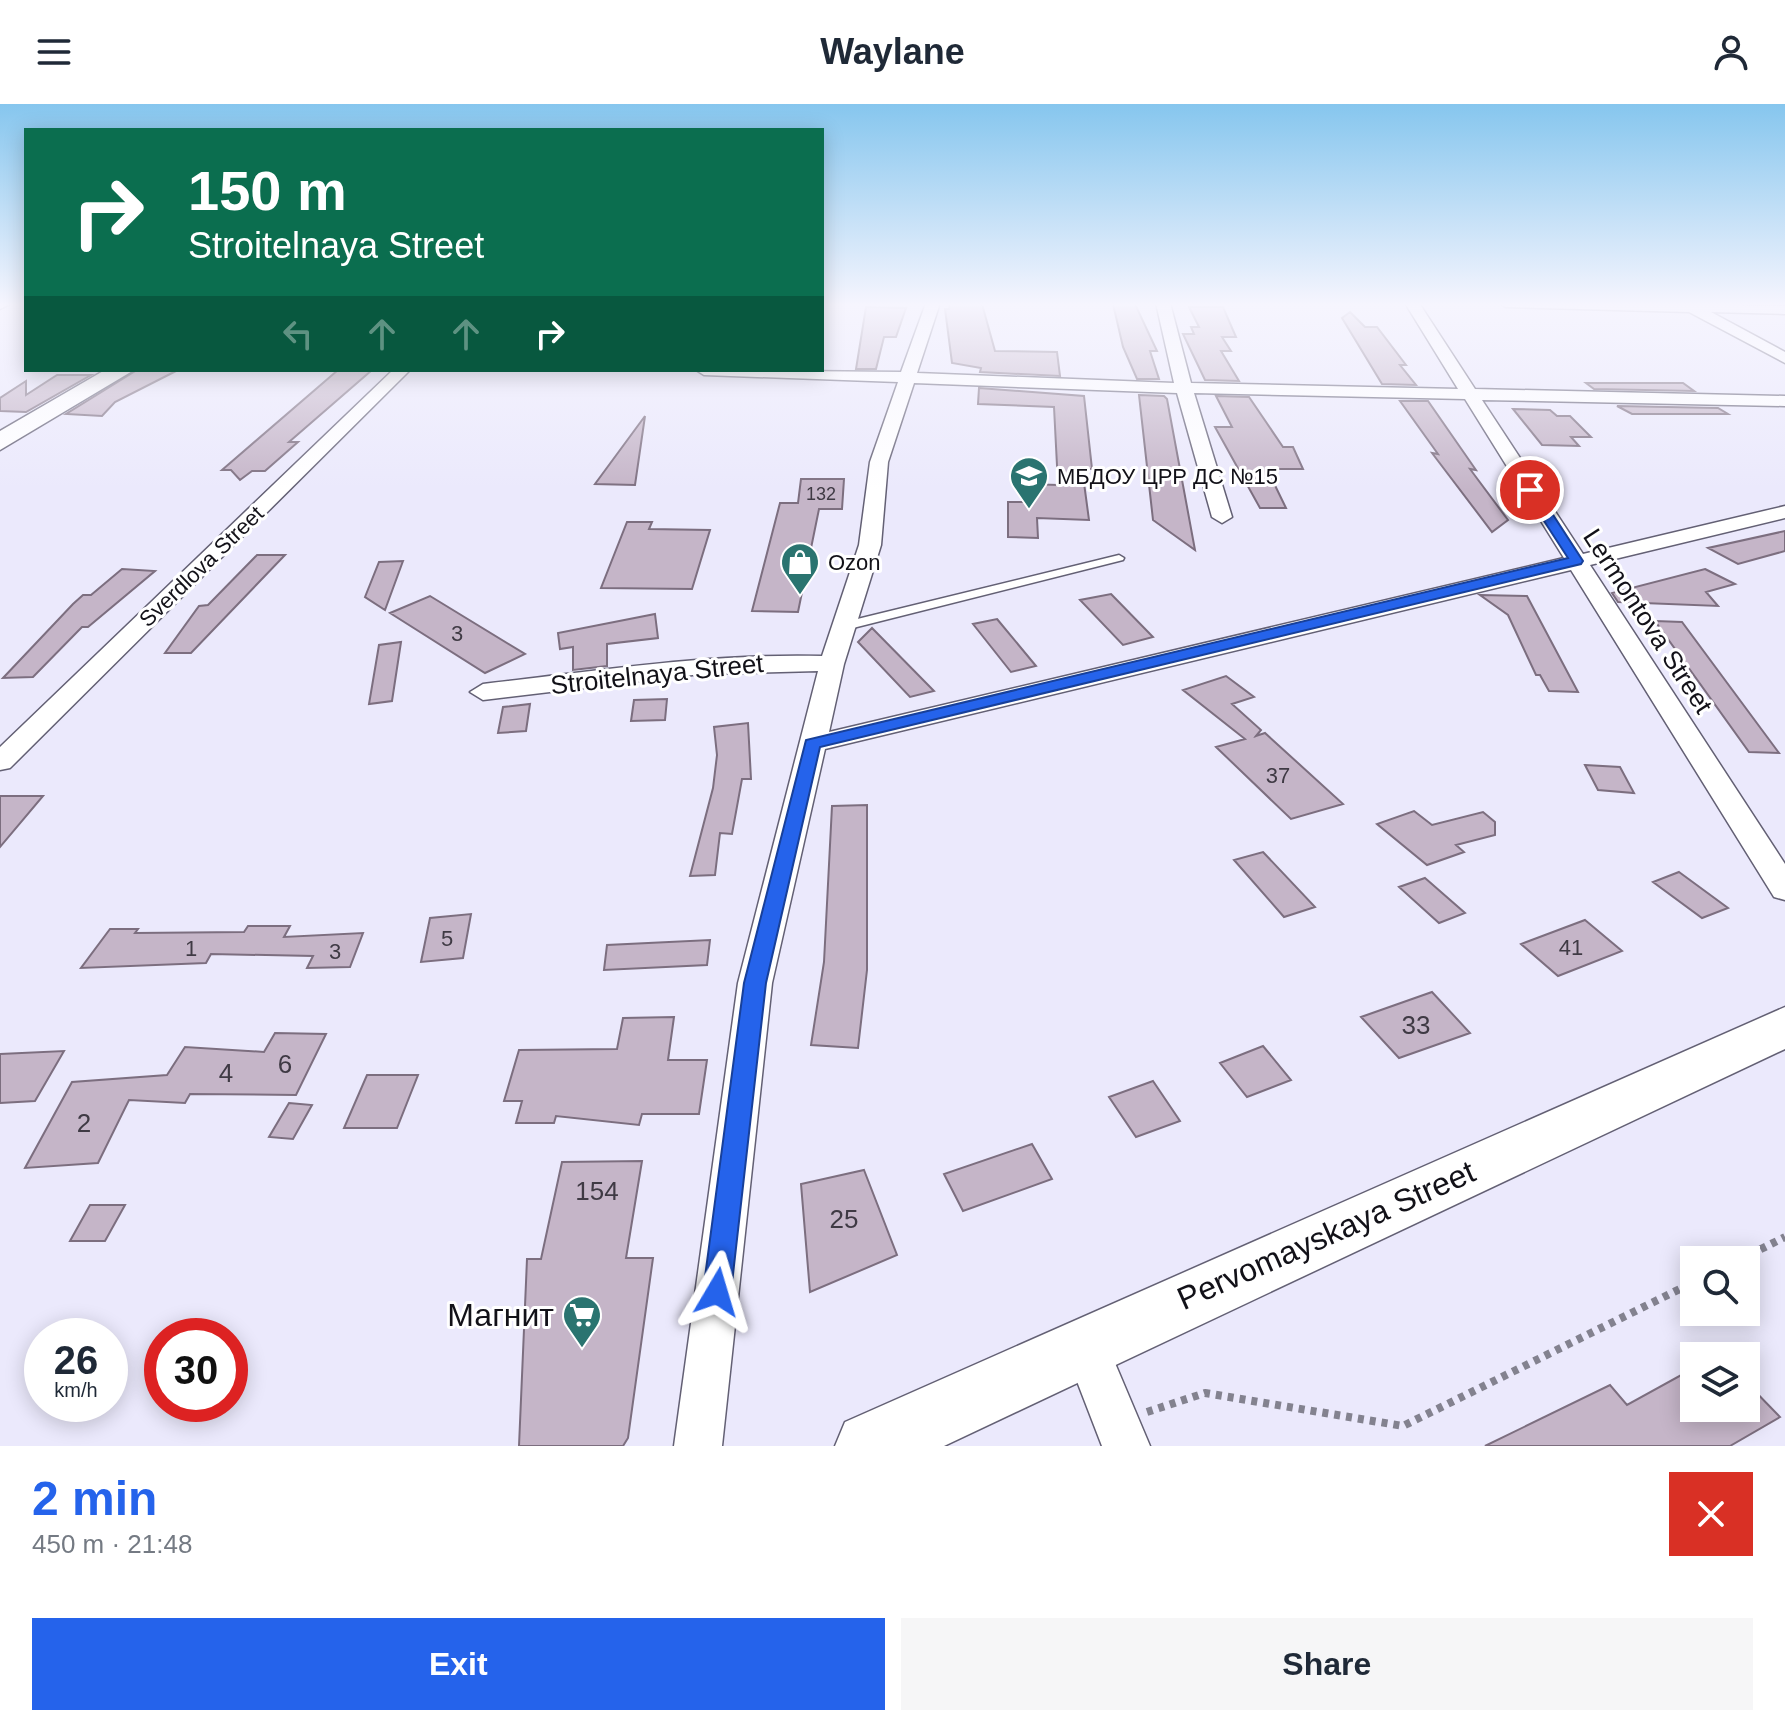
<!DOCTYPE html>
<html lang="en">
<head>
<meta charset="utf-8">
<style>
  body { margin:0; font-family:Arial,sans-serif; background:#f6f6f7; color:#1f2937; height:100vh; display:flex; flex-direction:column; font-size:30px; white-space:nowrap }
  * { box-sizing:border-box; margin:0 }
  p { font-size:26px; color:#747a83 }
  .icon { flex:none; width:44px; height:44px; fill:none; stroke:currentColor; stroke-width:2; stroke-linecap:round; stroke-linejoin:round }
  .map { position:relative; height:1342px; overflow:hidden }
  .side { display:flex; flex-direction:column; background:#fff; flex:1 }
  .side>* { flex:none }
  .hud { position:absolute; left:24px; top:24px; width:800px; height:244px; border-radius:0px; box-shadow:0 4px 20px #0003; background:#0b6e4f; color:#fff; overflow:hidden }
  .controls { position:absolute; left:1680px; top:1142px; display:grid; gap:16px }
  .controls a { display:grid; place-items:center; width:80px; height:80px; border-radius:0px; background:#fff; box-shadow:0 4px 20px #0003; font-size:40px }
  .speed { position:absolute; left:24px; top:1214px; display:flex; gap:16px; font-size:40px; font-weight:700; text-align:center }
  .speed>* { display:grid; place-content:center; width:104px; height:104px; border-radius:50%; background:#fff; box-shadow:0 4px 20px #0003; line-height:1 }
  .speed small { font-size:20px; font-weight:400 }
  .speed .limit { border:12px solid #d22; background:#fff; color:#111 }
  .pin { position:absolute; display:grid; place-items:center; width:68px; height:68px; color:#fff; margin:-34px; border:4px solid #fff; border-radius:50%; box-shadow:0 2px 8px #0007 }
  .me { position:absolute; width:88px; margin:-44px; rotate:7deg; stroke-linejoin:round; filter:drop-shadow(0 0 6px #0008) }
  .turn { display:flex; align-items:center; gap:28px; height:168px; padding:0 32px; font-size:36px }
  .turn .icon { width:104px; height:104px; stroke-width:2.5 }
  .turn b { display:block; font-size:56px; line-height:68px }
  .lanes { display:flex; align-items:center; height:76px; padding:0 32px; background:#0003; justify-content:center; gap:40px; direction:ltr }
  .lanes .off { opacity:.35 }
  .round { display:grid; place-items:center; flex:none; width:84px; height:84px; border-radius:0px; background:#f6f6f7 }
  .summary { display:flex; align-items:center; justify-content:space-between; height:136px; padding:0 32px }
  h1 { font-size:48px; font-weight:800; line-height:60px; color:#2563eb }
  .action { display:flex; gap:16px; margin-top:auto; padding:16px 32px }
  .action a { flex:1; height:92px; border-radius:0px; background:#2563eb; color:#fff; font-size:32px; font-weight:800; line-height:92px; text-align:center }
  .action a+a { background:#f6f6f7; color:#1f2937 }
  header { display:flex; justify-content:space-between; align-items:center; height:104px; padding:0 32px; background:#fff; font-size:36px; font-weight:800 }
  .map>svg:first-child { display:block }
</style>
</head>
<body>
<header><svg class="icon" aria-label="menu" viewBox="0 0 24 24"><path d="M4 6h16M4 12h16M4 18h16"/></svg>Waylane<svg class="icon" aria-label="person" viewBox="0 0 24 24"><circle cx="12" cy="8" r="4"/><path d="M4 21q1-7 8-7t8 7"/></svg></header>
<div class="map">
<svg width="1785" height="1342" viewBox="0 0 1785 1342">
  <rect width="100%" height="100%" fill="#ebe9fc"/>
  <!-- building -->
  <path fill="#c5b5c8" stroke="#7c6e7f" stroke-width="2" d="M950 200H982L995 247 1057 248 1060 272 980 268 981 264 952 259 945 205H949Z
    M1113 200H1135L1157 247H1150L1159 275H1137L1123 243Z
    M866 203 906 204 896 233H884L876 265H856Z
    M1189 203H1223L1236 233H1222L1231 247H1221L1239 277 1205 276 1183 230H1194L1191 223H1199Z
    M1350 208 1365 223H1377L1406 261H1400L1416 281 1382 280 1342 214Z
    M137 266H178L115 298 102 312 66 310Z
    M338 266H372L289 338H298L265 367H252L240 376 231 366H222Z
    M57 271H91L26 308 0 307V294L26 277V291Z
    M1586 279H1683L1694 287 1594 285Z
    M979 284 1084 292 1092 365 1082 364 1089 416 1037 414 1038 434 1008 433V398H1028L1027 380 1058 381 1054 303 978 300Z
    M1139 291 1164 292 1167 295 1195 446 1153 416Z
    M1216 292 1249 293 1283 343H1293L1303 365H1267L1286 404H1260L1215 323H1232Z
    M1400 297H1428L1476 366 1470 365 1508 416 1492 428 1432 349 1438 350Z
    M1617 302 1718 304 1728 310H1632Z
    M1513 305 1550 306 1557 312H1570L1591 333H1571L1579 342 1542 341Z
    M645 312 635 381 595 380Z
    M801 375H844L842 405H819L798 508 752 507 780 399H798Z
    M627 418H652L649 425 710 426 692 485 601 484Z
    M1785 427V447L1738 460 1708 444Z
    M257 451H285L191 549H165L199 502 208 501Z
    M403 457 385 506 365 493 379 458Z
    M122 465 155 467 88 523H82L33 573 3 574 73 500 83 491H91Z
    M1705 465 1735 480 1706 488 1718 502 1618 498 1612 489Z
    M1111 490 1153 533 1123 541 1080 496Z
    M1480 491 1527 492 1578 588 1549 587 1540 571H1536L1508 511Z
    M430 492 525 550 485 569 390 509Z
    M655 510 658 534 607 540V562L573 566V543L560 545 558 529Z
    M997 515 1036 562 1011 568 973 520Z
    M1655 517 1682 518 1779 649 1749 648Z
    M872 524 934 587 910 593 858 538Z
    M401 538 392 597 369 600 379 541Z
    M1226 572 1254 593 1232 600 1261 626 1256 632 1265 629 1343 700 1291 715 1216 643 1245 635 1183 586Z
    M667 595 665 616 631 617 634 596Z
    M530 600 526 627 498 629 503 603Z
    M748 619 751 675H742L732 730 720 729 715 771 690 772 713 684 717 651 714 623Z
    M1585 661 1620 663 1634 689 1598 686Z
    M0 692H43L0 743Z
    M867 701V866L858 944 811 941 824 858 832 702Z
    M1414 707 1432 721 1483 708 1495 718V731L1456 741 1464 748 1427 761 1377 720Z
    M1263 748 1315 803 1284 813 1234 756Z
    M1679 768 1728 804 1702 814 1653 778Z
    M1425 774 1465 809 1439 819 1399 783Z
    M471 810 463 854 421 858 430 814Z
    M1585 816 1622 847 1558 872 1521 840Z
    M248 822H290L284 833 363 829 350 863 307 864 313 852 211 850 206 859 81 864 110 825H138L135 829 244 828Z
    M710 836 707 861 604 866 607 841Z
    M1432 888 1470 929 1399 954 1361 913Z
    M674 913 668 956H707L699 1010H642L639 1021 556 1012 554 1019H516L522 997H504L519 946 617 945 623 914Z
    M275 929 326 930 296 991 190 990 185 999 129 996 98 1059 25 1064 72 978 167 971 185 943 264 948Z
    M1263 942 1291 976 1247 993 1220 959Z
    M64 947 35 997 0 999V950Z
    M367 971H418L397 1024H344Z
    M1153 977 1180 1017 1136 1033 1109 993Z
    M289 999 312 1001 293 1035 269 1033Z
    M1032 1040 1052 1075 963 1107 944 1070Z
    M642 1057 626 1154H653L628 1334 623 1342H519L527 1155H541L562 1058Z
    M864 1066 897 1151 810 1188 801 1080Z
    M90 1101H125L105 1137H70Z
    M1694 1264V1304H1746V1278L1780 1313 1730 1342H1485L1610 1281 1627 1301Z"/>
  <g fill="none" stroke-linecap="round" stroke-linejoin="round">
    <defs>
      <path id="lane" d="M3 199H12L0 205V200Z
        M1119 451 1124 454 1123 456 845 526 839 522 841 519Z"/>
      <path id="street" d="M926 199H940L917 269 1174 279 1156 199H1170L1191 279 1458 285 1405 199H1419L1475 285 1785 292V302L1482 296 1583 450 1785 402V414L1590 461 1785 760V796L1774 793 1571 466 825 645 772 879 722 1342H674L738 879 818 567 701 570 483 596 470 588 483 580C596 567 708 549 822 552L859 441 870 358 898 278 704 271 696 266 901 268ZM914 279 1177 289 1212 413 1222 419 1232 413 1194 289 1465 295 1564 454 829 628 844 560 881 441 888 358Z
        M1499 199 1785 202V210L1711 208 1785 248V259L1689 208 1506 203Z
        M393 266H410L10 664 0 666V643Z
        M1085 1219 1101 1226 1150 1342H1102L1063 1241 1069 1226Z"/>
      <path id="secondary" d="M105 266H134L0 346V327Z
        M1785 903V945L944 1342H835L845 1318Z"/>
    </defs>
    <!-- lane casing -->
    <use href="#lane" stroke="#636074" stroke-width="3"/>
    <!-- street casing -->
    <use href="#street" stroke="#636074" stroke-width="3"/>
    <!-- secondary casing -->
    <use href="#secondary" stroke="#636074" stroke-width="3"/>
    <!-- path -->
    <path stroke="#83828f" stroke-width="8" stroke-dasharray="6 6" stroke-linecap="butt" d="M1739 1156 1785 1133
      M1147 1308 1205 1289 1403 1322 1694 1178"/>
    <!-- lane -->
    <use href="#lane" fill="#fff" fill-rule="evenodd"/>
    <!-- street -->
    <use href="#street" fill="#fff" fill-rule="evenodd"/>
    <!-- secondary -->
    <use href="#secondary" fill="#fff" fill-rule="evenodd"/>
  </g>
  <!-- sky -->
  <linearGradient id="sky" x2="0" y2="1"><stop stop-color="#86c6ee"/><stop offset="0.52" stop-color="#f6f5fe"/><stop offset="1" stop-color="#f6f5fe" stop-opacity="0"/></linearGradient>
  <rect width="1785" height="386" fill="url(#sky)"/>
  <!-- route -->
  <path fill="#2563eb" stroke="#184099" stroke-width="2" d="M1530 382 1535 383 1583 457 1581 460 820 643 766 879 731 1188 727 1197 717 1201 707 1197 703 1188 744 879 806 636 1568 454 1524 386Z"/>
  <!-- icons -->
  <defs>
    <symbol id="school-pin" viewBox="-11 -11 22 30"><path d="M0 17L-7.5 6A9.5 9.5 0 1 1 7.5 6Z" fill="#2a7470" stroke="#fff"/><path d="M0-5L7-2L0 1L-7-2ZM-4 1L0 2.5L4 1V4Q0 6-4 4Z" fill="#fff"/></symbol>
    <symbol id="shop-pin" viewBox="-11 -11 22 30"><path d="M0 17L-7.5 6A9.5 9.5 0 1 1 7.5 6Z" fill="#2a7470" stroke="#fff"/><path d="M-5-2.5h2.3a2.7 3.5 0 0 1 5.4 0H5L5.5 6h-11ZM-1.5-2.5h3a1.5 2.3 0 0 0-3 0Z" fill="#fff"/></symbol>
    <symbol id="supermarket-pin" viewBox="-11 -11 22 30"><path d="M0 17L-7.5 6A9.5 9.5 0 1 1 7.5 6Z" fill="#2a7470" stroke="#fff"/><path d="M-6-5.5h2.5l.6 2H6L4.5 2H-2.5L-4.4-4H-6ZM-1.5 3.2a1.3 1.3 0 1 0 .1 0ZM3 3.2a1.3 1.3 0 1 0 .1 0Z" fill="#fff"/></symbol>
  </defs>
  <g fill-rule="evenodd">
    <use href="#school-pin" x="1007" y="350" width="44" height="60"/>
    <use href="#shop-pin" x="778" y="436" width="44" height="60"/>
    <use href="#supermarket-pin" x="560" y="1189" width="44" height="60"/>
  </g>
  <g text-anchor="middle" stroke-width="6" stroke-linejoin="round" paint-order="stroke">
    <!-- far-number labels -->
    <g font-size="18" fill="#3f3a44">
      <text x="821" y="396">132</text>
    </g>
    <!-- far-poi labels -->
    <g font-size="22" fill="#121118" stroke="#fff" text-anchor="start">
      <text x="1057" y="380">МБДОУ ЦРР ДС №15</text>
      <text x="828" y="466">Ozon</text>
    </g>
    <!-- far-street labels -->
    <g font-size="22" fill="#121118" stroke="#fff">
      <text transform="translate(201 462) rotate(-44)" y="8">Sverdlova Street</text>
    </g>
    <!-- number labels -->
    <g font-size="22" fill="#3f3a44">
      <text x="457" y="537">3</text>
      <text x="1278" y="679">37</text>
      <text x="447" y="842">5</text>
      <text x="1571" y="851">41</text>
      <text x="191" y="852">1</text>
      <text x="335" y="855">3</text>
    </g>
    <!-- street labels -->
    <g font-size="26" fill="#121118" stroke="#fff">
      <text transform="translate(1648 517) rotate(57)" y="9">Lermontova Street</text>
      <text transform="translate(657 570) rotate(-6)" y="9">Stroitelnaya Street</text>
    </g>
    <!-- near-number labels -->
    <g font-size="26" fill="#3f3a44">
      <text x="1416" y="930">33</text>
      <text x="285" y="969">6</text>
      <text x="226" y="978">4</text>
      <text x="84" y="1028">2</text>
      <text x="597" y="1096">154</text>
      <text x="844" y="1124">25</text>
    </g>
    <!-- near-street labels -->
    <g font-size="32" fill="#121118" stroke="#fff">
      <text transform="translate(1326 1131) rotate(-24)" y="11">Pervomayskaya Street</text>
    </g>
    <!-- near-poi labels -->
    <g font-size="32" fill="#121118" stroke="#fff" text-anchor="end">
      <text x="554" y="1222">Магнит</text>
    </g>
  </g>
</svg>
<div class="controls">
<a><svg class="icon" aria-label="search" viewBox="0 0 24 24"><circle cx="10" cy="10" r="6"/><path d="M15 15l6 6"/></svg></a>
<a><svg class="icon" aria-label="layers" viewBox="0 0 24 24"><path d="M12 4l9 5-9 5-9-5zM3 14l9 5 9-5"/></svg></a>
</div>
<div class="speed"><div>26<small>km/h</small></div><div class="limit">30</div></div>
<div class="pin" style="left:1530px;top:386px;background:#d93025"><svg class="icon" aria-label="arrive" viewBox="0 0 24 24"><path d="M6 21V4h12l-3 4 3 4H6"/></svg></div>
<svg class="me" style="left:717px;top:1188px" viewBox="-20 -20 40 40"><path d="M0-17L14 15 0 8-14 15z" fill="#2563eb" stroke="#fff" stroke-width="4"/></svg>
<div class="hud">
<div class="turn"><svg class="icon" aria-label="right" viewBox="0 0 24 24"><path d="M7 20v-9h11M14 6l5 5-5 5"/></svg><div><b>150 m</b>Stroitelnaya Street</div></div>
<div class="lanes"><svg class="icon off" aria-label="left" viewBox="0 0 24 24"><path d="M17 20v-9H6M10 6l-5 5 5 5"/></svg><svg class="icon off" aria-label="ahead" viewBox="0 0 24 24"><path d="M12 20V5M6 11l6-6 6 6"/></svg><svg class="icon off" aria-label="ahead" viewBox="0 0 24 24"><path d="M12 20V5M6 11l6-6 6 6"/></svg><svg class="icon" aria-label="right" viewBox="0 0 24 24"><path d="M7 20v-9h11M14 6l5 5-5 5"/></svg></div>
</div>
</div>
<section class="side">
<div class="summary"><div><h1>2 min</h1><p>450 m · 21:48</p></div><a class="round" style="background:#d93025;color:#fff"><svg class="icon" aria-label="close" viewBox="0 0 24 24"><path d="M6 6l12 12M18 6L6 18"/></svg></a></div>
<div class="action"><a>Exit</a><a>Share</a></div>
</section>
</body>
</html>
